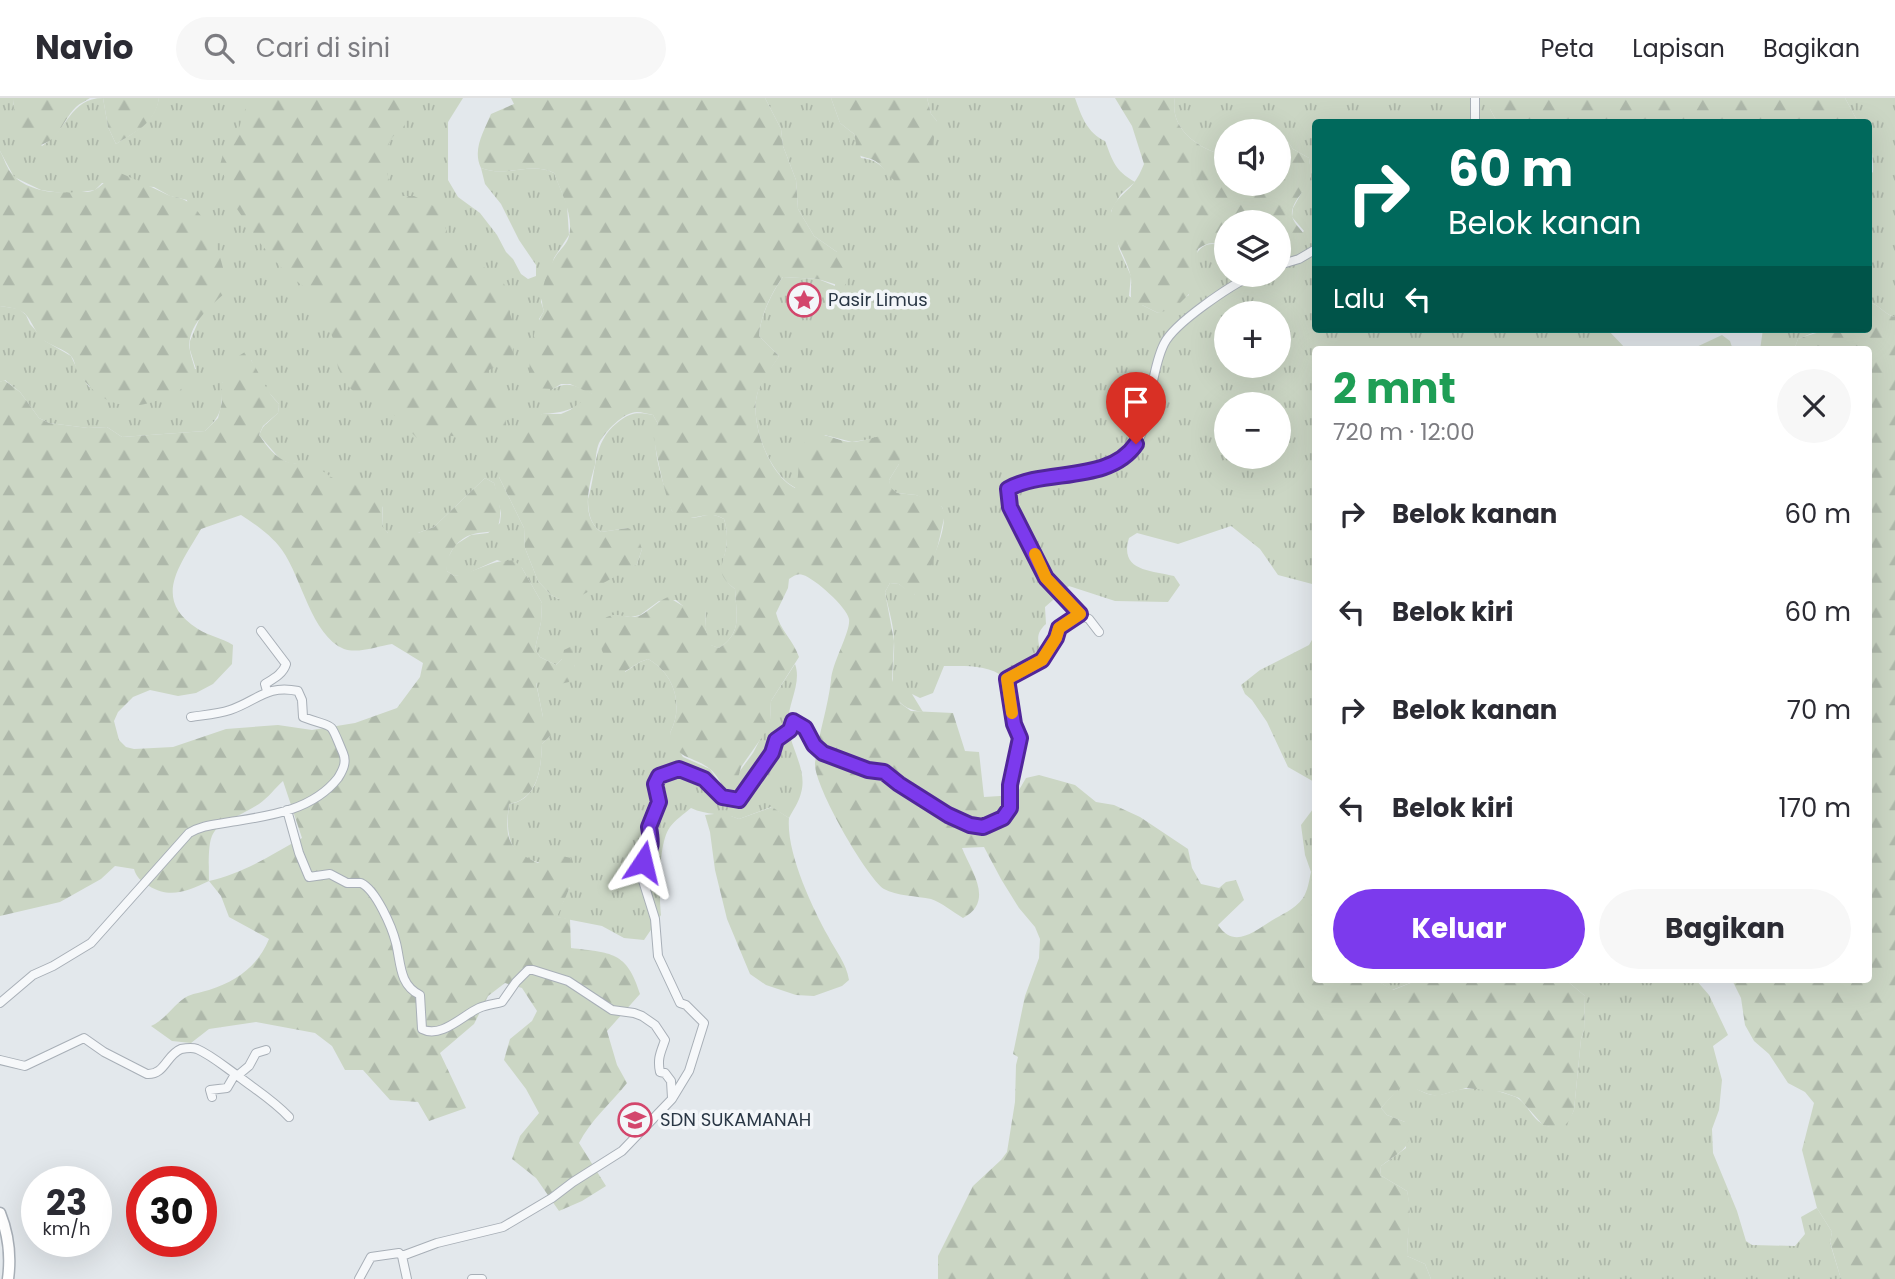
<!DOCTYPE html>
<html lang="id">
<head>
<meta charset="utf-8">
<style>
  body { margin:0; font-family:Poppins,sans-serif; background:#f7f7f7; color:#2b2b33; height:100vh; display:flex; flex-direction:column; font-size:26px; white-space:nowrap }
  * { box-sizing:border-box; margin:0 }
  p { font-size:23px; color:#7c7c81 }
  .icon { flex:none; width:38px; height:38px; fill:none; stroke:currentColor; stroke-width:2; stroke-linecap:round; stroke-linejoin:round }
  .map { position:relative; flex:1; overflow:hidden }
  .details { position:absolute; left:1312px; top:248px; width:560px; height:637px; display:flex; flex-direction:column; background:#fff; border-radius:7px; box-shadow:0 7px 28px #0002 }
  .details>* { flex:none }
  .top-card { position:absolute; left:1312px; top:21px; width:560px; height:214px; border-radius:7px; box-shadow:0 7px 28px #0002; background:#00695c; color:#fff; overflow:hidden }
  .buttons { position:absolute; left:1214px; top:21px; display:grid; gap:14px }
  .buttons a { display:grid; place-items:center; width:77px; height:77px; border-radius:50%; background:#fff; box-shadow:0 7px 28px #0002; font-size:35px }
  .speed { position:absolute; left:21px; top:1068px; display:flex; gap:14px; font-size:35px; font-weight:700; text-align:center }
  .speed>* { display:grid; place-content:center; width:91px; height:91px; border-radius:50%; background:#fff; box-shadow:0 7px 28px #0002; line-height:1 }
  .speed small { font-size:18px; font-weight:400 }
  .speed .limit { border:10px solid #d22; background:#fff; color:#111 }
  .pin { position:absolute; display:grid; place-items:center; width:60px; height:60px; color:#fff; margin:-72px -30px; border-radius:50% 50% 50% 0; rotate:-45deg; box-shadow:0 0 7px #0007 }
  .pin .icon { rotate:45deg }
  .me { position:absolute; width:77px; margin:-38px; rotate:10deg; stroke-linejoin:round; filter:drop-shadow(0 0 5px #0008) }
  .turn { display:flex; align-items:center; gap:24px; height:147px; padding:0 21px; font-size:32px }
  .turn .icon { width:91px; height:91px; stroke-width:2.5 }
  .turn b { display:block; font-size:49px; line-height:60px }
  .then { display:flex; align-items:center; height:66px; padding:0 21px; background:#0003; gap:14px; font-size:26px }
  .round { display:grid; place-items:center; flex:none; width:74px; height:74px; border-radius:37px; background:#f7f7f7 }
  .headline { display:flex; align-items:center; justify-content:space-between; height:119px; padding:0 21px }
  h1 { font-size:42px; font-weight:700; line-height:52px; color:#1e9e55 }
  .button { display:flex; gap:14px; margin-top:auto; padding:14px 21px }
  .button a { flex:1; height:80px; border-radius:42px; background:#7c3aed; color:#fff; font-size:28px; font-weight:700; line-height:80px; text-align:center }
  .button a+a { background:#f7f7f7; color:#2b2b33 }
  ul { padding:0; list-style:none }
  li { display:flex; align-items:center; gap:21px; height:98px; padding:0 21px }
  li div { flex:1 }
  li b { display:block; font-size:26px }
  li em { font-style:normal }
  header { display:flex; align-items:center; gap:42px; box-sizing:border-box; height:98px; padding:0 35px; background:#fff; border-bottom:2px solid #e1e1e2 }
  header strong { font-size:33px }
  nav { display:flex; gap:38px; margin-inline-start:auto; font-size:24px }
  .search { width:490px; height:63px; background:#f7f7f7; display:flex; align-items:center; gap:18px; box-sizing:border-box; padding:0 24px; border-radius:38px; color:#7c7c81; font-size:26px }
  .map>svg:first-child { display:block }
</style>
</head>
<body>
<header>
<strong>Navio</strong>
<div class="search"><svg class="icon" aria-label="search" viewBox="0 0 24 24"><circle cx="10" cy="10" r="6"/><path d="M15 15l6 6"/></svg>Cari di sini</div>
<nav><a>Peta</a><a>Lapisan</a><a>Bagikan</a></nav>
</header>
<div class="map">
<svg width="1895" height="1181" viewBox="0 0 1895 1181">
  <defs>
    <pattern id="grass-tufts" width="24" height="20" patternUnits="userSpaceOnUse" patternTransform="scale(1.75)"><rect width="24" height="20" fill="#cbd6c4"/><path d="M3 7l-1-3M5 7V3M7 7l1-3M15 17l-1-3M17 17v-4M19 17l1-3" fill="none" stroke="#aeb8aa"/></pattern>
    <pattern id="forest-firs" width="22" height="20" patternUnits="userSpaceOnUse" patternTransform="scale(1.75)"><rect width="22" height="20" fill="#cbd6c4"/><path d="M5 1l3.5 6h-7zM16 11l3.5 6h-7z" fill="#aeb8aa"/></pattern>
  </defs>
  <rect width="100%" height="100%" fill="#e3e8ec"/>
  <!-- grass -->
  <path fill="url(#grass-tufts)" fill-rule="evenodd" d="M0 0H13V6L42 48C68 32 70 0 103 0L108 29 116 46C135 34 155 24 159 0H463L448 24V82L458 99 480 115 497 137 506 154 513 161 521 176 528 181 536 178V167L519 142 501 106 485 86 481 70C506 80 531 63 554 75L567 107 569 137 554 160 541 204 544 213 539 221 553 291C568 282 578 289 593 296 578 311 563 315 542 316L499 379 524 430 525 450 538 483 551 497 559 501 637 466 642 451 628 430 601 434C590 426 588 414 588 401 597 373 592 345 617 325 630 314 637 314 653 317L658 326C649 349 665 389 672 413 677 415 684 419 689 420 704 420 708 412 724 421 727 430 728 440 726 450 723 468 716 477 735 491 736 516 743 535 719 550L710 547 705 530 706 512 683 508 676 502 659 503 640 517 631 519 613 517 625 574 640 564 648 561C675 576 684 608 670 635L683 659 710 671 721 687 737 677 753 655 770 622 771 603 795 566C802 585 788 605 788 625 789 649 808 671 801 695 799 704 793 712 789 720L771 709 739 721C722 714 707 718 691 710 684 716 675 722 670 729 658 745 659 797 661 817L644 842 624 840 602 828 556 819 570 789 569 769C521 763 503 759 509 706 538 702 541 671 542 646L550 638 543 619 536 584 570 575 575 567 562 561 556 567 540 559 535 551 541 524 542 505 522 470 497 462 464 477 454 478 447 473 446 463 455 447 471 437 488 435 500 425 501 415 494 385 485 380 434 429 418 435H388L382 429 383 409 351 386 341 385 298 366 289 365 280 361 259 337 263 329 278 315 279 306 264 289 251 262 222 285C222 309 223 316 205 333L122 339 107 329 88 330 49 325 39 320 20 294 5 282 0 284V208L19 211 26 217 30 226 45 243 71 258 78 273 89 289 196 271 190 252V243L201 217 187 102 170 98 154 89 102 85 95 92 68 96 41 92 14 79 0 53Z
    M765 0H831L840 25 854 36 861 60C876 61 883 69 892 80L937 23 931 16 927 0H1075C1081 17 1087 35 1105 43 1113 63 1114 72 1135 84L1121 96 1111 113 1119 151 1131 178 1129 198 1142 207 1158 215 1189 197C1190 171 1193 134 1227 150V177H1279V159L1304 133 1292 119 1293 110 1311 78 1309 60 1293 51 1284 38 1279 37V33H1227V55L1223 57C1197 50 1169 30 1175 0H1490V11L1497 24H1316V231H1601L1608 232 1627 252H1316V487L1278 477 1260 451 1231 428 1178 446 1137 435 1129 440C1119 473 1150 472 1174 478L1180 487 1168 504 1115 503 1069 488 1045 509 1046 526C1037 534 1037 540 1040 551L1030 562V566L1016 571 1005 580C988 566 965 568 944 568L933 595 920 600 912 596 923 614C880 608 896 574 894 543 894 527 888 510 885 494L890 485 899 486 914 497C925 475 951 433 942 409L916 397 897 395 890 390 889 382 899 366 889 338 852 344 825 337 799 371 800 381 796 390C769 377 750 325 757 297 759 284 772 269 779 258L759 238C760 219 772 194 783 179L818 181 835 188 837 154 814 138 798 111 796 82 783 48 781 31ZM1227 215H1279V268H1227ZM1227 306H1279V359H1227Z
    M1845 0H1895V219C1885 217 1880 207 1869 204V77L1873 74C1874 57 1869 42 1869 24H1858Z
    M1763 231H1830L1815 234 1798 241 1794 252H1760Z
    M1722 237 1730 243 1733 252H1690Z
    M1316 535V685L1288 669 1267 624 1252 602 1245 596 1241 587 1260 572 1309 547Z
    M1316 707V773L1311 774 1305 757 1301 727Z
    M1376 882H1418L1392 892Z
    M1566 882H1696L1709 897 1728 937 1713 948 1722 982 1719 1012 1712 1031 1713 1055 1737 1113 1746 1143 1752 1147 1795 1148 1805 1136 1801 1119 1817 1110 1832 1134 1830 1145 1841 1181H1431L1425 1166 1407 1158C1407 1135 1412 1116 1407 1093L1380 1077 1381 1068 1406 1050 1405 1024 1387 1017 1381 1010 1403 985C1415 988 1426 999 1438 997 1447 996 1456 991 1465 991 1481 989 1498 992 1513 998 1525 1002 1528 1013 1536 1021 1551 1035 1567 1030 1574 1012L1581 941 1584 932 1585 898Z"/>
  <!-- forest -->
  <path fill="url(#forest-firs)" fill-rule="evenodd" d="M13 0H90C86 3 80 5 76 9 60 25 61 44 33 49 21 39 13 16 13 0Z
    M103 0H159C156 25 135 34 116 46L108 29Z
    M249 0H413L414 5C410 12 407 24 402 31 398 36 393 36 390 43 383 57 387 85 395 98H414L436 109 441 117 450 143 464 156 500 180 510 195V216L516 233 513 252 514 260 489 272C484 294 508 306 506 329 485 325 486 335 469 339 462 341 458 338 452 338 440 337 428 341 417 340L381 304 374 298 354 294 347 287 338 270 334 243 316 198 286 175 260 145 237 111 220 67 225 49 234 45Z
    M511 0H765L781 31 783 48 796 82 798 111 814 138 837 154 849 180 844 189 818 181 783 179C772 193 760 219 759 238L779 258C773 269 760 284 757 297 750 325 769 377 795 390 802 376 794 354 806 343 820 329 836 344 852 344 864 344 878 336 890 338 896 340 899 344 902 349L899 366 889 382 891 390 897 395 916 397 934 403 942 409 945 416 938 447 927 482 913 498 899 486 890 485 885 494 894 543 892 581 900 605 911 613 953 615 965 653 979 654 984 699 1016 697 1026 680 1039 677 1075 687 1096 704 1114 707 1140 719 1188 751 1192 770 1201 786 1219 790 1226 784 1236 782 1244 802 1218 827C1234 851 1253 834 1271 823 1282 816 1294 812 1303 800 1308 792 1309 783 1311 774L1316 773V882H1376L1393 892 1418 882H1566L1585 898 1584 932 1581 941 1574 1012 1570 1022 1563 1029 1553 1030 1543 1027 1519 1000 1502 994 1466 990 1437 998 1428 996 1403 986 1381 1010 1387 1017 1405 1024C1418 1049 1398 1054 1381 1068L1380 1077 1407 1093C1413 1117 1407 1134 1407 1158L1425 1166 1431 1181H938V1158L973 1088 1001 1062 1007 1054 1015 1004 1016 967 1018 959 1013 956 1025 898 1039 860 1040 841 1035 829 1019 810 1001 781 984 749 962 750C971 773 995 803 963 820 953 814 941 804 931 801 917 798 896 798 884 791 866 779 813 686 815 665 818 637 828 610 831 582 832 565 851 533 849 521 847 509 814 480 803 477 797 475 794 478 789 481L788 490 776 515C780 532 793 542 799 559L771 603 770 622 767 632 741 669 736 687 728 693C720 687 718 677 710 671 691 656 677 664 670 635 684 608 675 576 648 561L640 564 624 574C613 573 609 569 605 559 598 547 593 520 613 517 623 516 631 522 641 517 650 512 658 503 668 499L683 508 700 504 706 512 705 530 711 547 719 550C743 535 736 516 735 491 715 476 722 470 726 450 728 440 727 430 724 421 706 411 696 424 680 419 679 419 673 415 672 413 667 406 653 344 654 336 654 335 657 327 658 326L653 317C648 316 642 314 637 314 623 314 605 334 599 345 596 352 596 360 595 367 589 387 580 419 601 434L628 430 636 434 642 451 637 466 577 500 559 501 551 497 538 483 525 450 524 430 499 379 494 350 516 332 542 316H561L570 312 592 296 570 286H561L553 291 535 290 529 282C530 258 531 234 544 213 538 197 546 176 554 161 558 153 567 147 569 138 574 118 561 94 554 75 531 63 506 80 481 70 472 52 484 33 491 16L514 6Z
    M831 0H927L931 16 937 23C934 40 927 95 898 84 889 81 885 71 878 65 871 59 862 60 854 55L856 45 854 36 840 25Z
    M1115 0H1175C1169 30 1197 50 1223 57L1227 55V86H1279V37L1284 38 1293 51 1309 60C1309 65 1312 72 1311 77 1309 91 1290 103 1292 118 1294 127 1304 133 1307 142L1279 159V124H1227V150C1215 144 1209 143 1198 151L1189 196 1175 210 1158 215 1142 207H1133C1129 197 1132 190 1131 180 1128 160 1105 131 1112 111 1117 99 1126 95 1133 86 1138 80 1141 73 1144 66L1132 28Z
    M1490 0H1845L1858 24H1497L1490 11Z
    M0 53C4 60 7 71 13 77 27 93 56 96 76 94 81 93 86 95 92 93 101 90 108 79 118 74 135 81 151 89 168 97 174 99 183 100 188 104 211 121 223 165 228 192 212 207 185 228 190 253 192 263 196 271 197 281 165 303 124 323 91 290 86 285 81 279 77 273 75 269 75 262 71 258 65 251 51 248 43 242 34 234 31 218 21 213 15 210 6 209 0 208Z
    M1869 204C1880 207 1885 217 1895 219V1181H1841L1830 1144 1832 1134 1817 1110 1802 1052 1814 1005 1805 994 1788 985 1769 956 1754 943 1745 927 1741 900 1732 882H1869V491L1871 480 1869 474V252H1794L1798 241C1822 231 1843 231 1869 231Z
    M245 254C259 270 263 291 279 306L278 315 263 328 259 337C267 348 278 364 293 365 299 366 304 363 309 365 328 373 337 391 359 382L380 391 383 400 382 428 388 435H418L434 429 485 380 494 385C499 400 504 417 496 433 490 434 484 434 478 435 459 438 446 454 447 473L454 478C476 475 493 460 515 463L522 470 542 505 541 524 535 551 540 559 556 567 562 561 564 552 572 548 575 567 569 584 560 586 552 581 536 585 543 619 552 620 554 629 550 638 542 646C541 671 538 701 509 706 505 739 506 751 538 765L553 756 571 760 570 789 557 819 570 821 571 850C611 855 627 853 640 896L607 933 617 967 627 985C611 1005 590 1023 579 1045L606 1088 582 1103 559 1113 536 1080 512 1061 520 1038 539 1015 526 991 504 962 510 941 532 923 537 913 522 890 505 885 488 898 474 926 440 955 466 1010 429 1023 418 1004 390 1002 363 972H345L332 948 315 935 256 924 209 931 191 945 172 943 151 928C167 921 174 905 188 898 195 895 203 894 209 892 237 883 258 868 269 841L229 819 221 798 209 783C188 793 170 801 149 788 141 783 136 779 134 771L115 768 101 781 60 804 0 818V284L4 282 20 294 39 320 49 325 88 330 107 329 122 339 205 333 218 320 222 304V285L237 259ZM241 417C256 427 271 437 282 452 302 480 311 537 344 551 358 556 378 548 392 546L423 565 420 579 397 610 355 625 312 632 278 627 226 631 173 649 134 651 126 649 119 642 114 623 118 614 133 599 150 592 178 598 196 595 213 586 232 566 233 547C222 540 209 538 198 531 151 501 180 468 201 431ZM283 683 302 740C271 757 244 775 209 783 208 721 211 735 259 706 268 700 275 690 283 683Z
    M772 709 789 720C786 754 812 809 828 838 836 854 846 864 849 882L842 888 814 898 796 897 766 887 750 876 727 821 715 772 710 734 705 717 723 715 739 721Z"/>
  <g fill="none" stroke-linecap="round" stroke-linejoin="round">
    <defs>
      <path id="street" d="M1475 24V0
        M1279 167 1299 161 1316 151
        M1080 517 1089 521 1099 534
        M261 533 286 566C283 576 273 581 265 586L267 593
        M287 712 299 755 309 779 330 776 347 785H361C376 792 392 829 396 845 401 865 399 887 420 897L422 931C441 941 463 917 479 910 486 907 495 906 502 904L516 884 528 872H533L568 883 612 912 634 915 642 918 655 927 665 942C661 954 657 960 660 974L665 975 671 983 672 1000
        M0 905 33 877 53 868 91 845 189 735C203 727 214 727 230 724 268 718 312 713 338 680 343 672 347 664 343 655 328 620 337 632 303 619L302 602 298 593C267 586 257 603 230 612 218 616 204 617 191 619
        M0 962 25 968 84 940 104 954 147 976C165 977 166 957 181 951 186 950 192 949 197 951 211 957 225 969 238 978 256 992 273 1002 289 1019
        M212 999 210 992 227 990 234 978H237L249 968 256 955 266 952
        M402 1158 407 1181
        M359 1181 371 1159 399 1155 402 1158 437 1145 503 1129 552 1100 573 1084 622 1053 672 1001 689 973 704 925 686 907 680 905 658 858 655 821 640 773C646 754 654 750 649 729L659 704 655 686 659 678 679 671C689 674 698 677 706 683 718 691 721 704 739 702L772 655 776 642 790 632 793 623 805 630 814 647 823 655 868 672 885 674 899 686 948 717 970 727 983 729 1003 720 1010 711V687L1020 640 1014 626 1007 581 1042 562 1059 530 1080 515 1046 480 1010 409 1008 391C1040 372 1101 383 1131 353 1145 338 1148 312 1151 293 1154 278 1157 260 1164 246 1174 225 1231 187 1253 177
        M472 1181H482"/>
      <path id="secondary" d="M0 1115C8 1135 11 1159 8 1181"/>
    </defs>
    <!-- street casing -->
    <use href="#street" stroke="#a8afb7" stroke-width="10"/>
    <!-- secondary casing -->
    <use href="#secondary" stroke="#a8afb7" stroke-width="13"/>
    <!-- street -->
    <use href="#street" stroke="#f6f8fa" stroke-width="8"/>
    <!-- secondary -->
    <use href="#secondary" stroke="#fff" stroke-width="10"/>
  </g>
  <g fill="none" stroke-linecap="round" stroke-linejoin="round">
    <defs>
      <path id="route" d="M643 764C652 749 652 746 649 729L659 704 655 686 659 678 679 671 704 681 722 699 739 702 772 655 776 642 790 632 793 623 805 630 814 647 823 655 868 672 884 674 899 686 948 717 970 727 983 729 1003 720 1010 710V687L1020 640 1014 626 1007 581 1042 562 1056 540 1059 530 1080 516 1046 480 1010 409 1008 391C1044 370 1109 386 1136 346"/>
    </defs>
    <!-- route casing -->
    <use href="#route" stroke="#51269a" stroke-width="18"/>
    <!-- route -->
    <use href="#route" stroke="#7c3aed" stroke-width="12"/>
    <!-- slow -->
    <path stroke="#f59e0b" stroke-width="12" d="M1012 615 1007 581 1042 562 1056 540 1059 530 1080 516 1046 480 1035 456"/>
  </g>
  <!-- icons -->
  <defs>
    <symbol id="sight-ring" viewBox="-11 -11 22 22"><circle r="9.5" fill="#f3f6f9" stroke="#d3466c" stroke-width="1.5"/><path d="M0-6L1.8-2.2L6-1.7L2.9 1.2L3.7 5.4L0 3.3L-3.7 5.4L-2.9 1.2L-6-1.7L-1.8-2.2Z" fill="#d3466c"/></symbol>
    <symbol id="school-ring" viewBox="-11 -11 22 22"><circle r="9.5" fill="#f3f6f9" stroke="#d3466c" stroke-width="1.5"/><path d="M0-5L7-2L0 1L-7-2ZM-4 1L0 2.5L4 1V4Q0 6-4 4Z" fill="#d3466c"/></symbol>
  </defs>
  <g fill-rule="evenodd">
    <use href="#sight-ring" x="785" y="183" width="38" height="38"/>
    <use href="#school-ring" x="616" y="1003" width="38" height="38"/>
  </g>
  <g text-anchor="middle" stroke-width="7" stroke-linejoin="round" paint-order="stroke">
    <!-- poi labels -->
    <g font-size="18" fill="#2a3745" stroke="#f3f6f9" text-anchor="start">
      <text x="828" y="208">Pasir Limus</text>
      <text x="660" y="1028">SDN SUKAMANAH</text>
    </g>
  </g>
</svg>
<div class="buttons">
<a><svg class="icon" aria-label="sound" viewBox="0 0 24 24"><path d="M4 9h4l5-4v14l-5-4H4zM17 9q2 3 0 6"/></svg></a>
<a><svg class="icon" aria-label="layers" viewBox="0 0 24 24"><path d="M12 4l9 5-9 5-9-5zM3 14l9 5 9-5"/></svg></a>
<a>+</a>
<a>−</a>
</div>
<div class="speed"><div>23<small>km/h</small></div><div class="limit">30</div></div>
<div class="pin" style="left:1136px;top:346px;background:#d93025"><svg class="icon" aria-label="arrive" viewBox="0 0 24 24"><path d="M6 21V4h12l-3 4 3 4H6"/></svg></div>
<svg class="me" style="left:643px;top:764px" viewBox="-20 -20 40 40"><path d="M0-17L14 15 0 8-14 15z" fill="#7c3aed" stroke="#fff" stroke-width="4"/></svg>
<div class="top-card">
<div class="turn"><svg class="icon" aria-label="right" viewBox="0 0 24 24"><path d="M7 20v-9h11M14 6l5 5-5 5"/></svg><div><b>60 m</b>Belok kanan</div></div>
<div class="then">Lalu<svg class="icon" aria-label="left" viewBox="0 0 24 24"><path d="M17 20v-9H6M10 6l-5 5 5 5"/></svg></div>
</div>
<section class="details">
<div class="headline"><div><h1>2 mnt</h1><p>720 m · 12:00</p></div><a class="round"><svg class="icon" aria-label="close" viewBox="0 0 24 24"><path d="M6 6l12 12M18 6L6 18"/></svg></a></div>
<ul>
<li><svg class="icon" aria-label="right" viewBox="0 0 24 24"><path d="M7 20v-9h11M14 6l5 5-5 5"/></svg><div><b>Belok kanan</b></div><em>60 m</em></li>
<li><svg class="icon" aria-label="left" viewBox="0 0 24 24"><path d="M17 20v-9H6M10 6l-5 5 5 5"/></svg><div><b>Belok kiri</b></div><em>60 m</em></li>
<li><svg class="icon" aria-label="right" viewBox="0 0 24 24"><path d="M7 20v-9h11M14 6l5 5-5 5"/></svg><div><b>Belok kanan</b></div><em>70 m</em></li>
<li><svg class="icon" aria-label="left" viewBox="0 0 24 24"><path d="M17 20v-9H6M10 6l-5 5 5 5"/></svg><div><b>Belok kiri</b></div><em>170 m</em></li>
</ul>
<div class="button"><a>Keluar</a><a>Bagikan</a></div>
</section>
</div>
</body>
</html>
